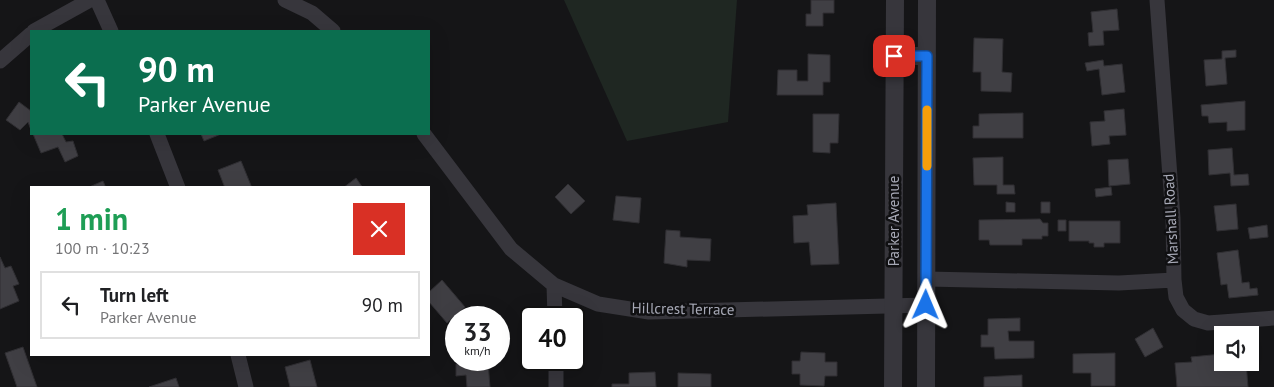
<!DOCTYPE html>
<html lang="en">
<head>
<meta charset="utf-8">
<style>
  body { margin:0; font-family:"PT Sans",sans-serif; background:#f2f2f2; color:#202124; height:100vh; display:flex; flex-direction:column; font-size:19px; white-space:nowrap }
  * { box-sizing:border-box; margin:0 }
  p { font-size:16px; color:#757577 }
  .icon { flex:none; width:28px; height:28px; fill:none; stroke:currentColor; stroke-width:2; stroke-linecap:round; stroke-linejoin:round }
  .map { position:relative; flex:1; overflow:hidden }
  .panel { position:absolute; left:30px; top:186px; width:400px; height:170px; display:flex; flex-direction:column; background:#fff; border-radius:0px; box-shadow:0 5px 20px #0002 }
  .panel>* { flex:none }
  .guide { position:absolute; left:30px; top:30px; width:400px; height:105px; border-radius:0px; box-shadow:0 5px 20px #0002; background:#0b6e4f; color:#fff; overflow:hidden }
  .tools { position:absolute; left:1214px; top:326px; display:grid; gap:10px }
  .tools a { display:grid; place-items:center; width:45px; height:45px; border-radius:0px; background:#fff; box-shadow:0 5px 20px #0002; font-size:25px }
  .speed { position:absolute; left:445px; top:306px; display:flex; gap:10px; font-size:25px; font-weight:700; text-align:center }
  .speed>* { display:grid; place-content:center; width:65px; height:65px; border-radius:50%; background:#fff; box-shadow:0 5px 20px #0002; line-height:1 }
  .speed small { font-size:12px; font-weight:400 }
  .speed .limit { border:2px solid #111; border-radius:8px; background:#fff; color:#111 }
  .pin { position:absolute; display:grid; place-items:center; width:42px; height:42px; color:#fff; margin:-21px; border-radius:10px; box-shadow:0 2px 8px #0006 }
  .me { position:absolute; width:55px; margin:-28px; rotate:1deg; stroke-linejoin:round; filter:drop-shadow(0 0 4px #0008) }
  .turn { display:flex; align-items:center; gap:18px; height:105px; padding:0 25px; font-size:22px }
  .turn .icon { width:65px; height:65px; stroke-width:2.5 }
  .turn b { display:block; font-size:35px; line-height:42px }
  .round { display:grid; place-items:center; flex:none; width:52px; height:52px; border-radius:0px; background:#f2f2f2 }
  .overview { display:flex; align-items:center; justify-content:space-between; height:85px; padding:0 25px }
  h1 { font-size:30px; font-weight:700; line-height:38px; color:#1e9e55 }
  ul { padding:0; list-style:none }
  li { display:flex; align-items:center; gap:15px; height:68px; margin:0 10px 8px; padding:0 15px; border:2px solid #e0e0e0; border-radius:0px }
  li div { flex:1 }
  li b { display:block; font-size:19px }
  li em { font-style:normal }
  .map>svg:first-child { display:block }
</style>
</head>
<body>
<div class="map">
<svg width="1274" height="387" viewBox="0 0 1274 387">
  <rect width="100%" height="100%" fill="#151517"/>
  <!-- green -->
  <path fill="#1f2722" d="M564 0H737L728 122 627 141Z"/>
  <!-- building -->
  <path fill="#403f44" stroke="#302f33" d="M811 0H834V13H823V26H806V14H811Z
    M1117 9 1119 30 1103 31 1104 45 1089 46 1088 33 1093 32 1091 12Z
    M974 38 1003 39 1002 72 1012 73 1011 92 981 91V72H973Z
    M1236 50V57L1225 58 1227 84 1206 86 1204 60 1222 59V51Z
    M808 54 830 55V82H823V95H777L778 70H797V81H808Z
    M1103 60 1104 66 1122 64 1125 92 1102 95 1099 69 1087 71 1085 63Z
    M1245 101V130L1227 131V122L1209 123 1208 116H1202L1201 105Z
    M19 102 31 111V130L28 122 20 130 6 120Z
    M1124 109 1126 135 1109 136 1110 144 1092 146 1090 122 1105 121 1104 111Z
    M1023 113V138H973V126H979V114Z
    M813 114H839L838 143H830V153L813 152Z
    M33 134H62L66 142 73 141 78 156 65 162 58 147 41 153Z
    M201 134H221L204 141Z
    M1232 148 1234 175 1248 174 1249 185 1231 186 1230 173 1209 175 1208 150Z
    M1003 157V185H1014L1015 194H997V185H974L973 158Z
    M1128 159 1130 184 1109 186 1108 160Z
    M241 161 252 188H225L218 170Z
    M356 178 363 188H343Z
    M103 181 106 188H87Z
    M568 184 585 201 571 214 555 197Z
    M1111 187 1112 195 1096 197 1095 189Z
    M616 196 641 198 639 223 613 220Z
    M1006 202 1015 203V212H1006Z
    M1041 202H1050V213H1041Z
    M836 203 839 264 811 265 809 242 794 243 793 216 808 215 807 205Z
    M1236 204 1238 229 1217 231 1214 206Z
    M1040 219 1043 223H1048V236H1042V239H1022V245H990L989 240H979V220Z
    M1058 220H1066V231H1058Z
    M1069 221H1120V243H1104V247H1094V243H1089V241H1069Z
    M1267 225 1268 237 1250 239 1248 228Z
    M666 230 680 231V237L711 239 710 261 687 260V267L664 263Z
    M1238 250 1242 283 1249 282 1250 289 1257 288 1258 295 1229 298 1227 284 1221 285 1217 253Z
    M0 257 5 268 11 266 19 284 13 286 19 301 0 309Z
    M442 280 465 307 447 323 429 302V292Z
    M1020 318V331H1008L1009 341H1034V358L995 359 994 347H981V335H988V319Z
    M1153 328 1163 347 1145 357 1135 339Z
    M23 347 37 387H17L5 353Z
    M801 352 825 353V362H837V376H825L824 386 800 385V374H792V361H800Z
    M1115 353V386H1091V373H1073V354Z
    M1222 354V362H1246L1248 387H1177L1175 363 1192 362 1191 357Z
    M310 360 317 387H290L285 367Z
    M488 362 490 387H467L466 375 456 376V364Z
    M655 372 656 387H612V384H629V373Z
    M678 373 711 374V387H678Z
    M1022 375V387H984V377Z
    M176 378 179 387H149Z"/>
  <g fill="none" stroke-linecap="round" stroke-linejoin="round">
    <!-- minor -->
    <path stroke="#37363c" stroke-width="15" d="M97 0 111 31
      M285 0 312 13 333 31
      M1157 0 1173 218 1174 280 1176 297 1183 310 1194 319 1208 323 1274 318
      M34 31 90 0
      M0 61 31 34
      M157 134 178 188
      M424 134 511 249 554 285 598 304 649 312 926 305
      M927 279 1119 283 1174 280
      M554 285 555 318
      M238 355 246 387
      M556 360V387"/>
    <!-- tertiary -->
    <path stroke="#37363c" stroke-width="18" d="M895 56H927
      M893 387 895 0
      M926 387 927 0"/>
  </g>
  <g fill="none" stroke-linecap="round" stroke-linejoin="round">
    <defs>
      <path id="route" d="M894 56H927L926 305"/>
    </defs>
    <!-- route casing -->
    <use href="#route" stroke="#114b97" stroke-width="12"/>
    <!-- route -->
    <use href="#route" stroke="#1a73e8" stroke-width="9"/>
    <!-- slow -->
    <path stroke="#f59e0b" stroke-width="9" d="M927 166V110"/>
  </g>
  <g text-anchor="middle" stroke-width="5" stroke-linejoin="round" paint-order="stroke">
    <!-- street labels -->
    <g font-size="15" fill="#a7a9b6" stroke="#101012">
      <text transform="translate(1171 219) rotate(-93)" y="5">Marshall Road</text>
      <text transform="translate(894 221) rotate(-90)" y="5">Parker Avenue</text>
      <text transform="translate(683 309) rotate(1)" y="5">Hillcrest Terrace</text>
    </g>
  </g>
</svg>
<div class="tools">
<a><svg class="icon" aria-label="sound" viewBox="0 0 24 24"><path d="M4 9h4l5-4v14l-5-4H4zM17 9q2 3 0 6"/></svg></a>
</div>
<div class="speed"><div>33<small>km/h</small></div><div class="limit">40</div></div>
<div class="pin" style="left:894px;top:56px;background:#d93025"><svg class="icon" aria-label="arrive" viewBox="0 0 24 24"><path d="M6 21V4h12l-3 4 3 4H6"/></svg></div>
<svg class="me" style="left:926px;top:305px" viewBox="-20 -20 40 40"><path d="M0-17L14 15 0 8-14 15z" fill="#1a73e8" stroke="#fff" stroke-width="4"/></svg>
<div class="guide">
<div class="turn"><svg class="icon" aria-label="left" viewBox="0 0 24 24"><path d="M17 20v-9H6M10 6l-5 5 5 5"/></svg><div><b>90 m</b>Parker Avenue</div></div>
</div>
<section class="panel">
<div class="overview"><div><h1>1 min</h1><p>100 m · 10:23</p></div><a class="round" style="background:#d93025;color:#fff"><svg class="icon" aria-label="close" viewBox="0 0 24 24"><path d="M6 6l12 12M18 6L6 18"/></svg></a></div>
<ul>
<li><svg class="icon" aria-label="left" viewBox="0 0 24 24"><path d="M17 20v-9H6M10 6l-5 5 5 5"/></svg><div><b>Turn left</b><p>Parker Avenue</p></div><em>90 m</em></li>
</ul>
</section>
</div>
</body>
</html>
